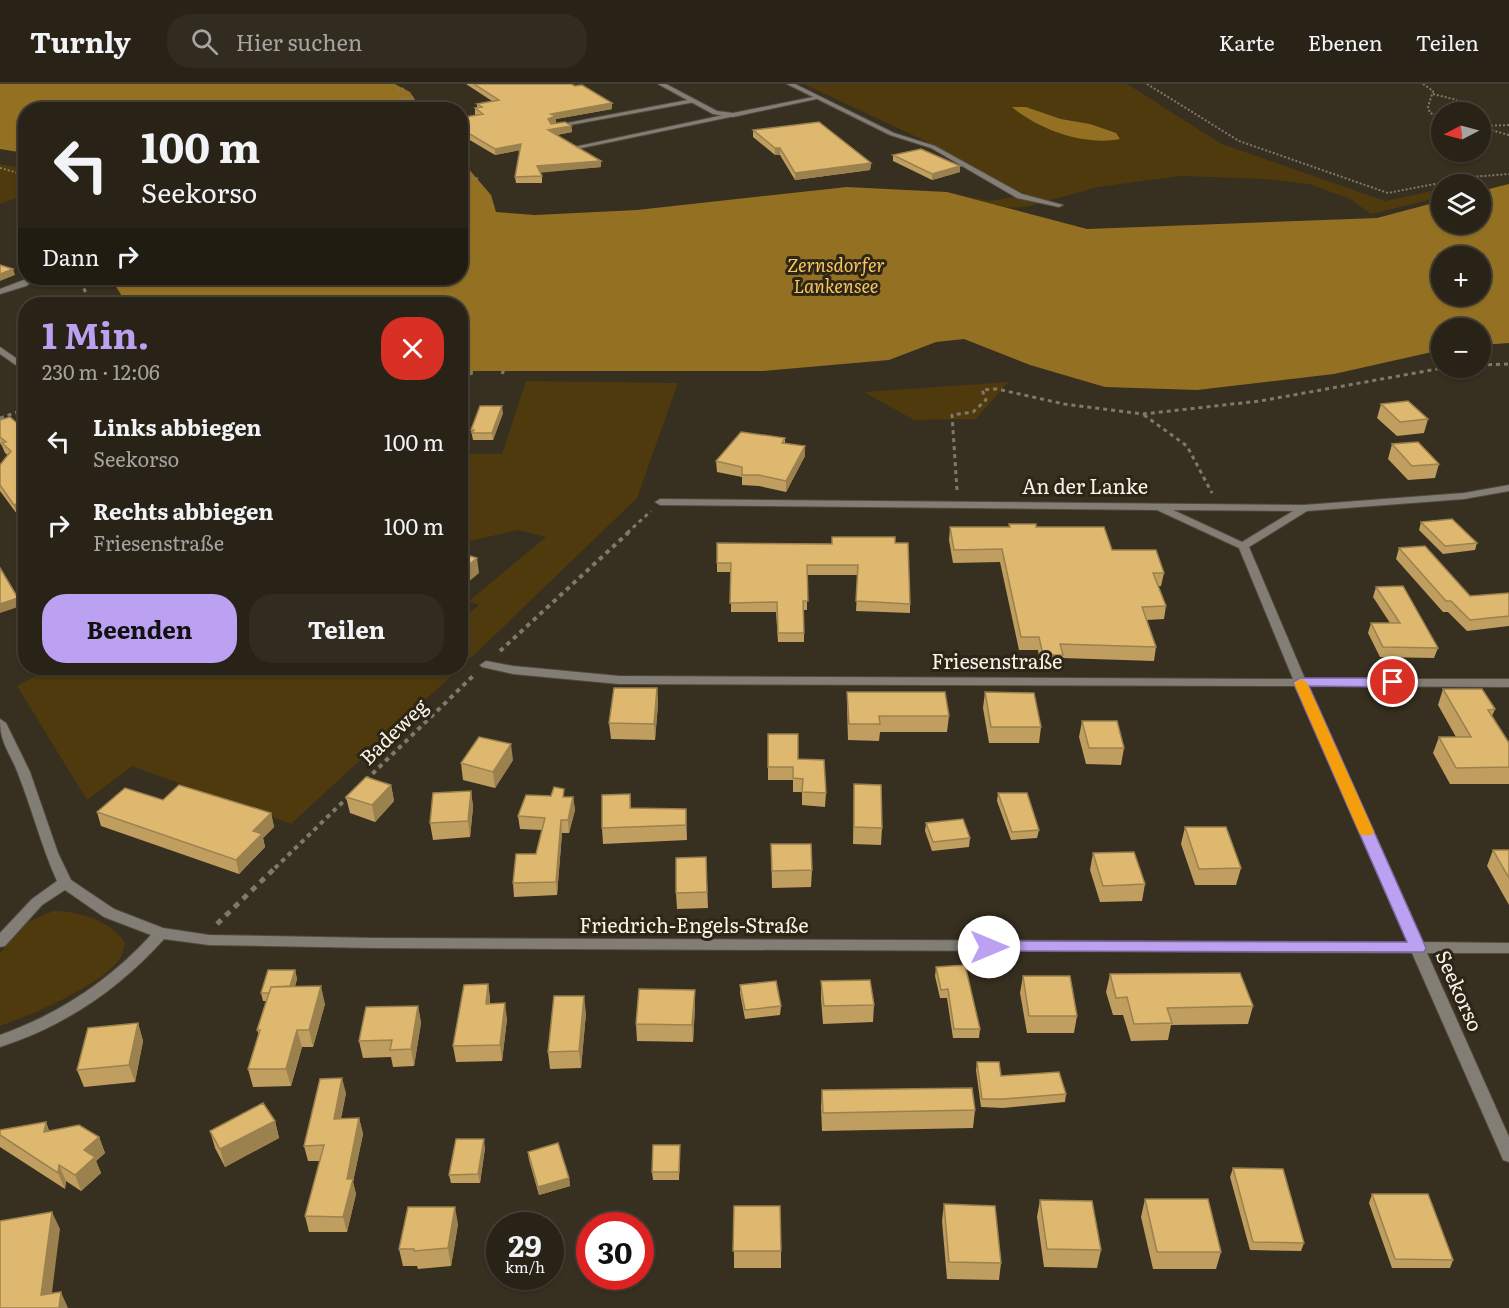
<!DOCTYPE html>
<html lang="de">
<head>
<meta charset="utf-8">
<style>
  body { margin:0; font-family:Literata,serif; background:#312b20; color:#f1f3f6; height:100vh; display:flex; flex-direction:column; font-size:22px; white-space:nowrap }
  * { box-sizing:border-box; margin:0 }
  p { font-size:20px; color:#a5a4a1 }
  .icon { flex:none; width:33px; height:33px; fill:none; stroke:currentColor; stroke-width:2; stroke-linecap:round; stroke-linejoin:round }
  .map { position:relative; flex:1; overflow:hidden }
  .sheet { position:absolute; left:18px; top:213px; width:450px; height:378px; display:flex; flex-direction:column; background:#292317; border-radius:24px; box-shadow:0 2px 4px #0004,0 0 0 2px #454036 }
  .sheet>* { flex:none }
  .guide { position:absolute; left:18px; top:18px; width:450px; height:183px; border-radius:24px; box-shadow:0 2px 4px #0004,0 0 0 2px #454036; background:#292317; color:#f1f3f6; overflow:hidden }
  .needle { width:39px; rotate:264deg }
  .buttons { position:absolute; left:1431px; top:18px; display:grid; gap:12px }
  .buttons a { display:grid; place-items:center; width:60px; height:60px; border-radius:50%; background:#292317; box-shadow:0 2px 4px #0004,0 0 0 2px #454036; font-size:30px }
  .speed { position:absolute; left:486px; top:1128px; display:flex; gap:12px; font-size:30px; font-weight:700; text-align:center }
  .speed>* { display:grid; place-content:center; width:78px; height:78px; border-radius:50%; background:#292317; box-shadow:0 2px 4px #0004,0 0 0 2px #454036; line-height:1 }
  .speed small { font-size:15px; font-weight:400 }
  .speed .limit { border:9px solid #d22; background:#fff; color:#111 }
  .pin { position:absolute; display:grid; place-items:center; width:51px; height:51px; color:#fff; margin:-26px; border:3px solid #fff; border-radius:50%; box-shadow:0 2px 6px #0007 }
  .me { position:absolute; width:66px; margin:-33px; rotate:90deg; stroke-linejoin:round; filter:drop-shadow(0 0 4px #0008) }
  .turn { display:flex; align-items:center; gap:21px; height:126px; padding:0 24px; font-size:27px }
  .turn .icon { width:78px; height:78px; stroke-width:2.5 }
  .turn b { display:block; font-size:42px; line-height:51px }
  .then { display:flex; align-items:center; height:57px; padding:0 24px; background:#0003; gap:12px; font-size:22px }
  .round { display:grid; place-items:center; flex:none; width:63px; height:63px; border-radius:24px; background:#312b20 }
  .headline { display:flex; align-items:center; justify-content:space-between; height:102px; padding:0 24px }
  h1 { font-size:36px; font-weight:700; line-height:45px; color:#bca0f2 }
  .button { display:flex; gap:12px; margin-top:auto; padding:12px 24px }
  .button a { flex:1; height:69px; border-radius:24px; background:#bca0f2; color:#111; font-size:24px; font-weight:700; line-height:69px; text-align:center }
  .button a+a { background:#312b20; color:#f1f3f6 }
  ul { padding:0; list-style:none }
  li { display:flex; align-items:center; gap:18px; height:84px; padding:0 24px }
  li div { flex:1 }
  li b { display:block; font-size:22px }
  li em { font-style:normal }
  header { display:flex; align-items:center; gap:36px; box-sizing:border-box; height:84px; padding:0 30px; background:#292317; border-bottom:2px solid #454036 }
  header strong { font-size:28px }
  nav { display:flex; gap:33px; margin-inline-start:auto; font-size:21px }
  .search { width:420px; height:54px; background:#312b20; display:flex; align-items:center; gap:15px; box-sizing:border-box; padding:0 21px; border-radius:24px; color:#a5a4a1; font-size:22px }
  .map>svg:first-child { display:block }
</style>
</head>
<body>
<header>
<strong>Turnly</strong>
<div class="search"><svg class="icon" aria-label="search" viewBox="0 0 24 24"><circle cx="10" cy="10" r="6"/><path d="M15 15l6 6"/></svg>Hier suchen</div>
<nav><a>Karte</a><a>Ebenen</a><a>Teilen</a></nav>
</header>
<div class="map">
<svg width="1509" height="1224" viewBox="0 0 1509 1224">
  <rect width="100%" height="100%" fill="#372f1f"/>
  <!-- green -->
  <path fill="#4e3a0c" fill-rule="evenodd" d="M804 0H1127L1222 60 1385 117 1441 105V113L1371 130 1350 115 1309 100 1266 95 1181 92 1098 103 1029 122 1009 124 947 108 989 117 1026 111 936 62ZM1026 23 1061 35 1090 40 1120 55C1085 62 1055 38 1026 23Z
    M0 80 25 85V111L0 120Z
    M526 297 678 299 637 414 471 574 460 569 461 536 479 521 469 517 546 453 518 446 461 459V370H502Z
    M1008 298 976 335 914 336 864 308Z
    M49 584H460L291 740 132 682 87 716 17 602Z
    M53 827C78 827 111 836 125 859 124 863 123 869 121 873 103 901 32 931 0 942V869L28 838Z"/>
  <!-- water -->
  <path fill="#947023" fill-rule="evenodd" d="M0 0H395L410 8 421 25 26 26 25 69 0 65Z
    M1012 23H1026L1061 35 1090 40 1116 49 1120 55C1085 62 1039 46 1012 23Z
    M461 76 491 111 496 128 535 131 637 126 847 103 947 108 1087 145 1377 134 1441 117 1442 140H1480L1481 107 1509 100V259L1481 261 1480 244H1442L1441 266 1334 290 1197 306 1105 303 1030 281 964 255 936 258 889 276 763 287H461L460 220H127L111 195 460 194ZM1442 172H1480V212H1442Z"/>
  <g fill="none" stroke-linecap="round" stroke-linejoin="round">
    <defs>
      <path id="service" d="M787 0H795L894 49 935 62 1022 110 1063 121 1059 123 1017 114 931 64 890 51Z
        M693 15 695 18 554 44 551 42Z
        M733 29 736 31 735 32 577 65 574 63Z
        M29 194H38L26 202 0 210V205Z"/>
      <path id="minor" d="M658 0H666L717 27 733 29 818 12 821 14 733 33 713 30Z
        M0 263 26 281V288L0 270Z
        M1509 401V407L1464 415 1307 427 1249 463 1305 595H1509V603L1308 602 1422 858 1509 859V869H1427L1509 1053V1078L1503 1076 1501 1071 1412 869 373 864 209 861 164 855C119 905 65 942 0 963V951C59 930 109 897 151 851L104 833 65 806 42 821 5 862 0 863V849L32 815 57 797C41 762 32 724 17 687 9 667 0 659 0 635L6 639 30 688 58 769 71 796 114 825 163 844 209 851 373 854 1408 858 1296 602 619 600 513 590 482 583 480 581 486 577 513 582 619 592 1293 595 1239 464 1157 426 660 421 655 418 660 415 1304 421 1464 409ZM1173 426 1293 427 1242 458Z"/>
    </defs>
    <!-- service casing -->
    <use href="#service" stroke="#524a3b" stroke-width="2"/>
    <!-- minor casing -->
    <use href="#minor" stroke="#524a3b" stroke-width="2"/>
    <!-- path-far3 -->
    <path stroke="#80796b" stroke-width="2" stroke-dasharray="2 2" stroke-linecap="butt" d="M1147 0 1239 57 1388 109 1471 93 1509 90
      M1423 0 1433 7 1428 23 1430 29 1442 33
      M398 6 405 4
      M1433 10 1457 16
      M398 18 395 16 415 13
      M1483 42 1509 41
      M1480 43 1509 51
      M0 84 26 91
      M460 96 480 94"/>
    <!-- path-far2 -->
    <path stroke="#80796b" stroke-width="3" stroke-dasharray="4 4" stroke-linecap="butt" d="M73 194 81 198 91 220
      M1480 281 1509 280
      M502 290 505 283
      M471 291 472 285
      M1144 331 1187 362 1212 409
      M0 334 26 325
      M957 406 952 331 973 328 986 316 982 306 997 305 1064 320 1143 330 1260 317 1443 284
      M627 449 651 427"/>
    <!-- path-far1 -->
    <path stroke="#80796b" stroke-width="4" stroke-dasharray="4.5 4.5" stroke-linecap="butt" d="M500 567 629 448
      M366 696 475 590
      M275 784 350 711"/>
    <!-- path -->
    <path stroke="#80796b" stroke-width="5" stroke-dasharray="6 6" stroke-linecap="butt" d="M217 840 276 783"/>
    <!-- service -->
    <use href="#service" fill="#827e76" fill-rule="evenodd"/>
    <!-- minor -->
    <use href="#minor" fill="#827e76" fill-rule="evenodd"/>
  </g>
  <!-- wall -->
  <path fill="#bf9e5f" d="M466 0H571L612 19V25L556 35V39L571 42 572 48 556 51 601 77V83L540 88 542 92V99H516L515 93 520 66 495 71 468 55 460 48V34L476 31H475V24H477V20L492 17Z
    M753 46 871 79 870 86 795 96 780 71H775L753 53Z
    M893 71 960 88 932 96 893 77Z
    M1381 320 1428 335 1424 349 1397 352 1377 334Z
    M503 329 493 356H473L471 346Z
    M10 333 17 430 0 407V381L8 371 5 369 2 362 0 359V336Z
    M785 354V359L805 362V372L786 408 759 402 742 401V393L717 388 716 377Z
    M1392 360 1439 380 1435 394 1408 396 1388 375Z
    M1421 438 1477 459 1475 466 1443 470 1419 446Z
    M1009 440 1036 443 1112 466 1164 489 1161 502H1158L1166 522 1164 535 1147 536 1156 563 1154 577 1062 574 1061 585H1041L1038 566H1019L1000 478 953 479 949 456 950 443H1009Z
    M832 453 895 459 910 520V529L856 527 858 491H807V526H804V558H778L776 528H731V488H717V459L832 460Z
    M1399 464 1470 512 1509 509V542L1467 547 1448 528H1443L1396 475Z
    M1376 503 1438 564 1434 574 1380 573 1368 549 1371 539H1390L1373 513Z
    M657 604 658 620 655 656 611 655 609 639Z
    M1443 605 1495 625 1492 632 1509 659V700H1450L1433 669 1439 653H1456L1438 621Z
    M847 608 949 632 947 648H880L879 657 848 656 847 624Z
    M985 608 1041 643 1039 659H989L983 624Z
    M1082 637 1124 664 1121 681 1086 680 1079 653Z
    M768 650 826 709 825 723 802 721V708H793V696H768Z
    M513 676 495 704 463 696 461 679Z
    M854 700 882 744 881 761 853 760Z
    M391 701 394 717 375 738 350 729 346 713Z
    M471 707 473 723 470 753 433 756 430 739Z
    M998 709 1039 746 1037 754 1011 756 997 717Z
    M630 710 631 724 686 725 687 756 603 760 602 744Z
    M564 713H573L575 726 569 749H562L557 811 514 813 513 799 536 770 542 746 520 745 518 732Z
    M163 716 271 729 274 743 263 754 265 763 239 790 101 742 97 728Z
    M926 739 970 754 969 763 932 767 925 747Z
    M1185 743 1241 784 1236 801H1195L1181 760Z
    M771 760 812 786 811 803 772 804Z
    M1493 766H1509V821L1487 782Z
    M1093 769 1145 800 1142 817 1100 818 1090 786Z
    M706 773 708 824 677 825 676 809Z
    M936 883 980 945 979 954H953L947 914H940L935 892Z
    M295 886 297 895 295 902 325 920 313 963H302L291 1002 253 1003 248 985 259 951 257 946 266 917H263L261 909Z
    M1110 890 1253 922 1248 940 1171 941 1168 956 1131 957 1123 931H1113L1106 908Z
    M1023 892 1077 932 1074 949H1027L1020 909Z
    M821 897 874 921 873 938 823 940 821 914Z
    M488 900 490 915V920L507 935 502 977 456 978 453 962Z
    M740 901 781 922 780 931 745 935 740 909Z
    M695 906V923L693 958 637 957 636 940Z
    M418 922 421 939 414 982 393 983 391 973 363 974 359 957Z
    M586 929 581 984 550 985 548 968Z
    M138 939 143 957 135 998 84 1003 77 986Z
    M977 978 1001 992 1066 1010 1065 1018 1003 1024 981 1023 976 986Z
    M822 1006 975 1026 973 1044 822 1047 821 1023Z
    M346 1009 341 1035 359 1034 363 1050 353 1098 356 1110 347 1148H309L305 1132 320 1077H308L304 1062Z
    M275 1037 279 1054 225 1083 215 1064 210 1047Z
    M46 1038 49 1047 99 1053 105 1069 96 1077 101 1089 81 1107 66 1097 65 1105 0 1063V1046Z
    M485 1064 480 1099H451L449 1091Z
    M528 1068 569 1094 570 1102 539 1111 529 1076Z
    M680 1070 679 1096H653L652 1088Z
    M1233 1084 1304 1159 1301 1167 1250 1166 1230 1093Z
    M1372 1110 1453 1176 1450 1184H1392L1369 1119Z
    M1145 1115 1221 1168 1216 1185H1153L1141 1133Z
    M1040 1116 1101 1166 1097 1184 1044 1183 1037 1133Z
    M944 1120 1001 1179 999 1196 947 1195 942 1137Z
    M734 1122 781 1167V1184H734Z
    M458 1140 451 1182 418 1185 417 1182H403L399 1165Z"/>
  <!-- shaded-wall -->
  <path fill="#9b814e" d="M612 19V25L556 35V39L548 41V35L551 30Z
    M571 42 572 48 548 53V46Z
    M521 60V66L495 71V65Z
    M775 64H780V71H775Z
    M601 77V83L538 89 537 82Z
    M871 79 870 86 795 96V89Z
    M960 82V88L932 96V90Z
    M13 185 15 191 0 197V190Z
    M502 322 503 329 493 356 492 349Z
    M805 362V372L786 408V397Z
    M26 377V387L19 379Z
    M26 417V428L17 430 14 421Z
    M477 474 479 489 460 505V488Z
    M18 514 21 522 0 529V520Z
    M657 604 658 620 655 656 654 640Z
    M511 660 513 676 495 704 493 688Z
    M391 701 394 717 375 738 372 721Z
    M471 707 473 723 470 753 468 737Z
    M573 713 575 726 569 749 568 736Z
    M271 729 274 743 263 754 265 763 239 790 236 776 253 747Z
    M561 736 562 749 557 811 556 798Z
    M295 886 297 895 291 917 289 908Z
    M488 900 490 915 488 935 486 920Z
    M321 902 325 920 313 963 309 946Z
    M695 906V923L693 958 692 941Z
    M584 912 586 929 581 984 579 967Z
    M505 919 507 935 502 977 500 961Z
    M418 922 421 939 414 982 411 965Z
    M138 939 143 957 135 998 129 981Z
    M297 946 302 963 291 1002 286 985Z
    M342 994 346 1009 337 1051 334 1035Z
    M359 1034 363 1050 353 1098 356 1110 347 1148 343 1133 347 1095Z
    M275 1037 279 1054 225 1083 220 1065Z
    M46 1038 52 1054 44 1048Z
    M99 1053 105 1069 96 1077 101 1089 81 1107 75 1091 84 1066Z
    M484 1055 485 1064 480 1099 478 1090Z
    M59 1081 66 1097 65 1105 58 1089Z
    M569 1094 570 1102 539 1111 538 1103Z
    M455 1123 458 1140 451 1182 448 1164Z
    M52 1128 60 1145 50 1224 41 1211Z
    M61 1208 68 1224H59Z"/>
  <!-- building -->
  <path fill="#deb86f" stroke="#9b814e" stroke-width="1.5" d="M474 0H571L575 2 582 1 612 19 551 30 556 32 548 35 551 40 565 38 571 42 548 46 601 77 537 82 542 92 515 93 521 60 495 65 468 49 460 43V34L483 30 475 24 482 23 477 20 499 16Z
    M819 38 871 79 795 89 780 64H775L753 46Z
    M921 65 960 82 932 90 893 71Z
    M0 181 13 185 0 190Z
    M1408 317 1428 335 1400 338 1381 320Z
    M480 322H502L492 349H472L474 346H471Z
    M10 333 18 340 26 337V377L19 379 26 385V417L14 421 0 401V381L11 367 2 359 6 358 0 353V336Z
    M741 348 785 354 782 359 805 362 786 397 759 391H742V383L716 377Z
    M1418 358 1439 380 1412 382 1392 360Z
    M1452 435 1477 459 1445 462 1421 438Z
    M1009 440H1036V443H1104L1112 466H1156L1164 489H1153L1166 522 1142 523 1156 563 1060 560 1063 571H1043L1039 553H1021L1002 465 954 466 950 443H1010Z
    M832 453H895V459H908L910 520 856 517 858 481H807L808 517H803L804 549H778L777 518 730 519 731 479H717V459L832 460Z
    M1425 462 1470 512 1509 509V532L1470 536 1451 517H1446L1399 464Z
    M460 469 477 474 460 488Z
    M0 484 18 514 0 520Z
    M1403 502 1438 564 1383 563 1371 539H1400L1376 503Z
    M614 604H657L654 640 609 639Z
    M1443 605H1482L1495 625 1488 626 1509 659V683L1456 684 1439 653H1471Z
    M847 608H945L949 632H879L880 640H849Z
    M985 608 1034 609 1041 643H991Z
    M1082 637H1117L1124 664H1089Z
    M768 650H798V675L824 676 826 709 802 708 803 695 793 694V683H768Z
    M479 653 511 660 493 688 461 679Z
    M366 693 391 701 372 721 346 713Z
    M854 700 881 701 882 744 854 743Z
    M179 701 271 729 253 747 262 750 236 776 97 728 125 704 163 716Z
    M554 703 564 705 563 713H573L568 736H561L556 798 513 799 516 770H536L545 734 518 732 526 711 551 712Z
    M471 707 468 737 430 739 433 709Z
    M998 709H1027L1039 746 1012 748Z
    M630 710V724L686 725V741L602 744V711Z
    M963 735 970 754 933 758 926 739Z
    M1185 743H1226L1241 784 1199 785Z
    M771 760H811L812 786 772 787Z
    M1493 766H1509V794Z
    M1134 768 1145 800 1103 802 1093 769Z
    M706 773 707 808 676 809V774Z
    M965 881 980 945H954L948 905 941 906 936 883Z
    M268 886H295L290 902 271 903 269 909H261Z
    M1240 889 1253 922 1167 924 1172 939 1134 940 1127 913 1116 914 1110 890Z
    M1023 892H1070L1077 932H1029Z
    M870 896 874 921 824 922 821 897Z
    M776 897 781 922 745 926 740 901Z
    M488 900 486 920 505 919 500 961 453 962 464 901Z
    M321 902 309 946H297L286 985H248L260 946H257L271 903Z
    M639 905 695 906 692 941 636 940Z
    M554 912H584L579 967 548 968Z
    M418 922 411 965 390 966 392 956 359 957 366 923Z
    M138 939 129 981 77 986 88 944Z
    M977 978H999L1001 992 1059 988 1066 1010 1004 1015H982Z
    M342 994 334 1035 359 1034 347 1095H353L343 1133 305 1132 324 1061 304 1062 320 995Z
    M972 1004 975 1026 823 1029 822 1006Z
    M263 1019 275 1037 220 1065 210 1047Z
    M46 1038 44 1048 79 1041 99 1053 84 1066 95 1073 75 1091 59 1081 58 1089 0 1051V1046Z
    M456 1055H484L478 1090 449 1091Z
    M558 1059 569 1094 538 1103 528 1068Z
    M653 1061H680L679 1088H652Z
    M1233 1084 1283 1085 1304 1159 1253 1158Z
    M1372 1110H1428L1453 1176 1395 1175Z
    M1145 1115H1208L1221 1168H1157Z
    M1040 1116 1092 1117 1101 1166 1047 1165Z
    M944 1120 995 1122 1001 1179 949 1178Z
    M734 1122H780L781 1167H733Z
    M408 1123H455L448 1164 414 1167V1165H399Z
    M52 1128 41 1211 61 1208 59 1224H0V1137Z"/>
  <!-- route -->
  <path fill="#bca0f2" stroke="#7a689d" stroke-width="1.5" d="M1300 594H1393L1400 598 1393 603 1309 602 1426 864 1424 868 983 867 981 863 983 858 989 857 1407 858 1293 598Z"/>
  <!-- slow -->
  <path fill="#f59e0b" d="M1301 595 1307 599 1374 748 1372 751H1361L1359 748 1294 599Z"/>
  <g text-anchor="middle" stroke-width="6" stroke-linejoin="round" paint-order="stroke">
    <!-- far-water labels -->
    <g font-size="18" font-style="italic" fill="#f9c660" stroke="#2d2515">
      <text x="836" y="188">Zernsdorfer<tspan x="836" dy="21">Lankensee</tspan></text>
    </g>
    <!-- street labels -->
    <g font-size="20" fill="#f9f3e9" stroke="#2d2515">
      <text x="1085" y="410">An der Lanke</text>
      <text x="997" y="585">Friesenstraße</text>
      <text transform="translate(394 648) rotate(-44)" y="7">Badeweg</text>
      <text x="694" y="849">Friedrich-Engels-Straße</text>
      <text transform="translate(1459 907) rotate(66)" y="7">Seekorso</text>
    </g>
  </g>
</svg>
<div class="buttons">
<a><svg class="needle" viewBox="-14 -14 28 28"><path d="M0-13l5 13h-10z" fill="#e53935"/><path d="M0 13l5-13h-10z" fill="#a5a4a1"/></svg></a>
<a><svg class="icon" aria-label="layers" viewBox="0 0 24 24"><path d="M12 4l9 5-9 5-9-5zM3 14l9 5 9-5"/></svg></a>
<a>+</a>
<a>−</a>
</div>
<div class="speed"><div>29<small>km/h</small></div><div class="limit">30</div></div>
<div class="pin" style="left:1393px;top:598px;background:#d93025"><svg class="icon" aria-label="arrive" viewBox="0 0 24 24"><path d="M6 21V4h12l-3 4 3 4H6"/></svg></div>
<svg class="me" style="left:989px;top:863px" viewBox="-20 -20 40 40"><circle r="19" fill="#fff"/><path d="M0-13L10 11 0 6-10 11z" fill="#bca0f2"/></svg>
<div class="guide">
<div class="turn"><svg class="icon" aria-label="left" viewBox="0 0 24 24"><path d="M17 20v-9H6M10 6l-5 5 5 5"/></svg><div><b>100 m</b>Seekorso</div></div>
<div class="then">Dann<svg class="icon" aria-label="right" viewBox="0 0 24 24"><path d="M7 20v-9h11M14 6l5 5-5 5"/></svg></div>
</div>
<section class="sheet">
<div class="headline"><div><h1>1 Min.</h1><p>230 m · 12:06</p></div><a class="round" style="background:#d93025;color:#fff"><svg class="icon" aria-label="close" viewBox="0 0 24 24"><path d="M6 6l12 12M18 6L6 18"/></svg></a></div>
<ul>
<li><svg class="icon" aria-label="left" viewBox="0 0 24 24"><path d="M17 20v-9H6M10 6l-5 5 5 5"/></svg><div><b>Links abbiegen</b><p>Seekorso</p></div><em>100 m</em></li>
<li><svg class="icon" aria-label="right" viewBox="0 0 24 24"><path d="M7 20v-9h11M14 6l5 5-5 5"/></svg><div><b>Rechts abbiegen</b><p>Friesenstraße</p></div><em>100 m</em></li>
</ul>
<div class="button"><a>Beenden</a><a>Teilen</a></div>
</section>
</div>
</body>
</html>
